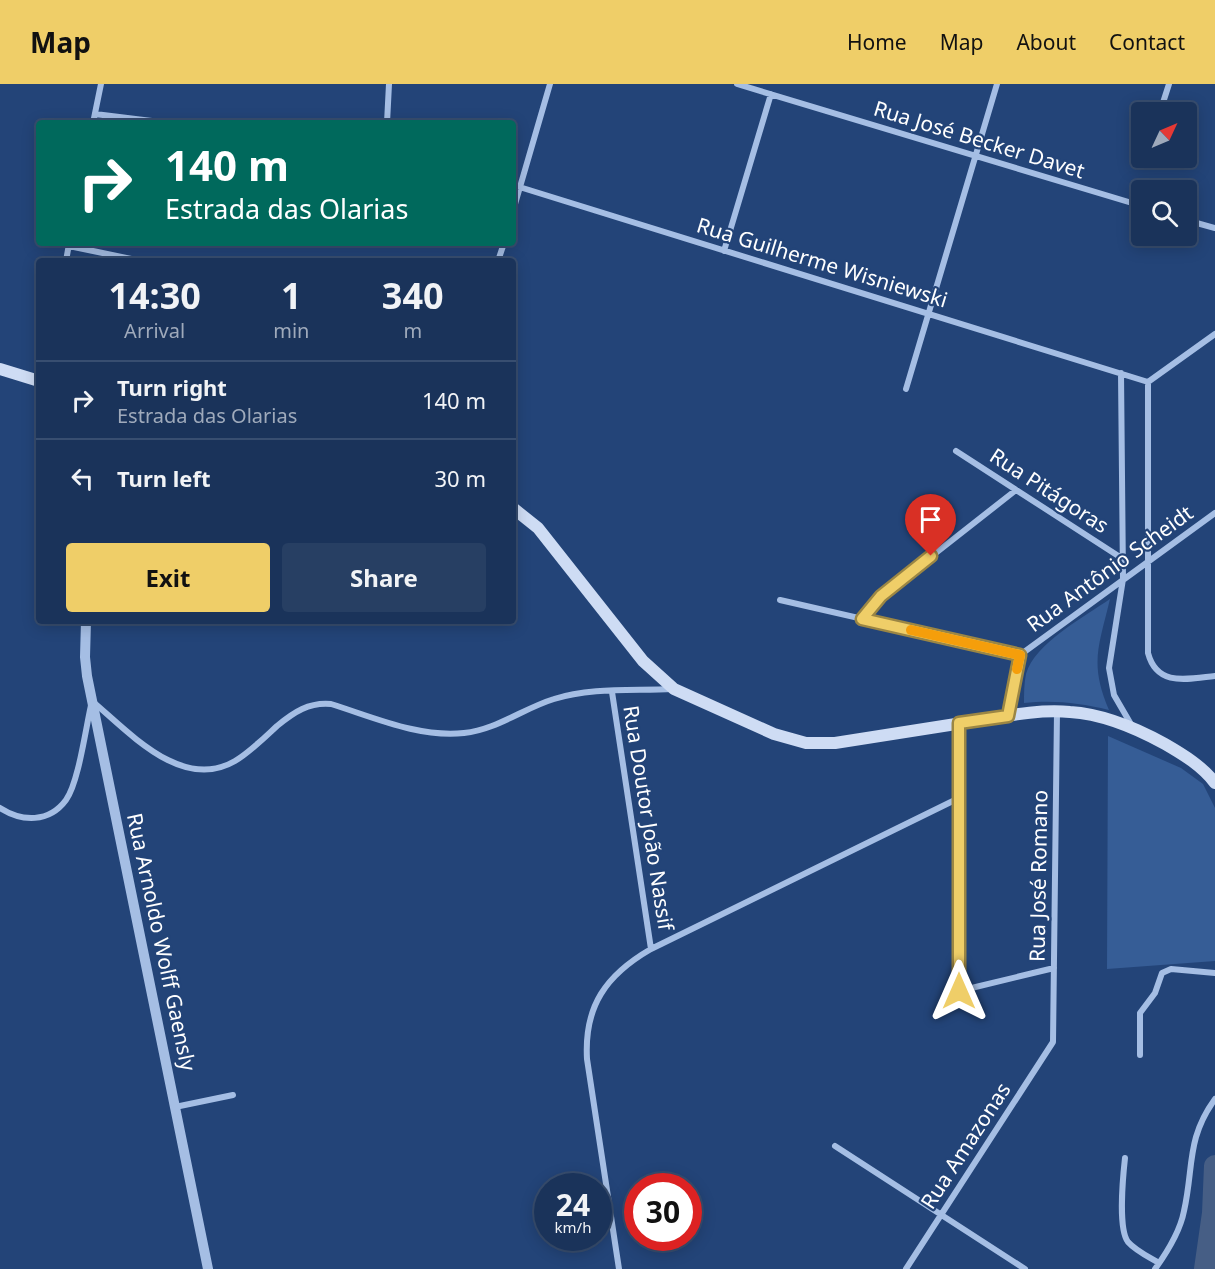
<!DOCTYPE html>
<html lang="en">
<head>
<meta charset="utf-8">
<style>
  body { margin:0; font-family:"Noto Sans",sans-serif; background:#273f63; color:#f1f3f6; height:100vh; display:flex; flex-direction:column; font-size:22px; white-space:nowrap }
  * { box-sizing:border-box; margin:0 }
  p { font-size:20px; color:#9faabb }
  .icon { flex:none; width:33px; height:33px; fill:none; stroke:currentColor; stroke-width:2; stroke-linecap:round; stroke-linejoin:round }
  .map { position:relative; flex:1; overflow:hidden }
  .side { position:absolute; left:36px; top:174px; width:480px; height:366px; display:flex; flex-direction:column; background:#1a335a; border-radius:6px; box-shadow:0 3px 15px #0003,0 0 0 2px #384e70 }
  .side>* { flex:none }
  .hud { position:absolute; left:36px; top:36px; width:480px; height:126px; border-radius:6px; box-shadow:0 3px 15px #0003,0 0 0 2px #384e70; background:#00695c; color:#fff; overflow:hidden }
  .needle { width:39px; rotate:46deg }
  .buttons { position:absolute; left:1131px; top:18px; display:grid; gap:12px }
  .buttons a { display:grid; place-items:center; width:66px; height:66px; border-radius:6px; background:#1a335a; box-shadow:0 3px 15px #0003,0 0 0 2px #384e70; font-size:30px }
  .speed { position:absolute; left:534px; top:1089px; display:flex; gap:12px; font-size:30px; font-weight:700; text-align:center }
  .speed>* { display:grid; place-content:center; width:78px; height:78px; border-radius:50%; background:#1a335a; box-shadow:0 3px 15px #0003,0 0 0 2px #384e70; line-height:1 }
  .speed small { font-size:15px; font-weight:400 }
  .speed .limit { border:9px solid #d22; background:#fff; color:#111 }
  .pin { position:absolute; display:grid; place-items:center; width:51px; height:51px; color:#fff; margin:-62px -26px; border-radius:50% 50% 50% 0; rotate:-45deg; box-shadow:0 0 6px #0007 }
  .pin .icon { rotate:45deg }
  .me { position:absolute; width:66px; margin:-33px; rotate:0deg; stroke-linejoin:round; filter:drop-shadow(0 0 4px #0008) }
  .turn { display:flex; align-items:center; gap:21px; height:126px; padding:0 30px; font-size:27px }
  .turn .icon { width:78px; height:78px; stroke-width:2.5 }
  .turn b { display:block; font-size:42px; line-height:51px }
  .eta { display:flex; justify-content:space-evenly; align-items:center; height:102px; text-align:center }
  .eta b { font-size:36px; font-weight:700; line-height:42px }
  .primary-button { display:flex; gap:12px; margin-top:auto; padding:12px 30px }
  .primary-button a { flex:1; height:69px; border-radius:6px; background:#efce68; color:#111; font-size:24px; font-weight:700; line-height:69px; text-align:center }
  .primary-button a+a { background:#273f63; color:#f1f3f6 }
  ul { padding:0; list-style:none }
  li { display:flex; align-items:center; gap:18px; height:78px; padding:0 30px; border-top:2px solid #384e70 }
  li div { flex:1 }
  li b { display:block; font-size:22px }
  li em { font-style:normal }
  header { display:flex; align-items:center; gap:36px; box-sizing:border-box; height:84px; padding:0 30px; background:#efce68; color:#111 }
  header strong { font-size:28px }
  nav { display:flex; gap:33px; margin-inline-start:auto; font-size:21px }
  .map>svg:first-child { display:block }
</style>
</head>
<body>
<header>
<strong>Map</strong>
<nav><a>Home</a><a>Map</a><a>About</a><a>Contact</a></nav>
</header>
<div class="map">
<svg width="1215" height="1185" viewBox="0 0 1215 1185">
  <rect width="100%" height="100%" fill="#234478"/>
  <!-- green -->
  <path fill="#365d96" d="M1110 515C1099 562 1089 579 1109 626 1079 619 1055 616 1024 619 1024 609 1024 600 1026 590 1035 559 1084 533 1110 515Z
    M1108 652 1181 684 1203 700 1215 724V877L1107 885Z"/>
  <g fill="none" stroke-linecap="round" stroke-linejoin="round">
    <!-- river -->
    <path stroke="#465e85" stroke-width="22" d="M1205 1185 1213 1129 1215 1082"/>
    <!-- minor -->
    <path stroke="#a5bee4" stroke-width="6" d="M737 0 1142 122
      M1160 28 1169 0
      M95 30 168 39
      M93 39 101 0
      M387 39 389 0
      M513 101 1148 298 1215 250
      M513 127 550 0
      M1186 136 1215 144
      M69 162 141 177
      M724 167 771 10
      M66 177 69 160
      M498 177 504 159
      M1121 289 1123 495 1109 584 1114 611 1132 642
      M1148 298V569C1157 603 1187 595 1215 592
      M906 305 997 0
      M956 367 1123 475
      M780 516 1020 571 1215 429
      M862 535 881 512 1016 406
      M612 608 651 865
      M1009 631 1020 571
      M959 639V907L1054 884
      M0 724C22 738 49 739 66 716 79 698 86 641 92 617 129 648 182 708 235 677 250 668 264 654 277 642 294 628 309 618 331 620 373 633 419 654 464 649 496 646 524 624 554 615 591 603 634 607 672 605
      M1140 971V929L1155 909 1162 889 1171 885 1215 889
      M175 1023 233 1011
      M835 1062 1025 1185
      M1125 1074C1123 1092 1118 1145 1128 1158 1136 1167 1149 1173 1159 1179
      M619 1185 587 975C584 922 606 891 651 865L959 714
      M906 1185 1053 958 1057 628
      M1155 1185C1168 1167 1180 1148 1184 1127 1194 1083 1186 1055 1215 1015"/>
    <!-- tertiary -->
    <path stroke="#a5bee4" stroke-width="10" d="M86 537 85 573 87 592 208 1185"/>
    <!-- secondary -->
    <path stroke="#cedcf4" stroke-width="12" d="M0 285 39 297
      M513 424 538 444 643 577 674 605 774 650 806 659H835C882 652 928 644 975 637 1006 632 1039 625 1070 628 1104 630 1136 644 1165 660 1184 671 1202 682 1215 699"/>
  </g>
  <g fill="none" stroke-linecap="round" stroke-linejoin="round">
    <defs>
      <path id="route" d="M931 472 881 512 862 535 1020 571 1008 632 959 639V907"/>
    </defs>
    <!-- route casing -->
    <use href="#route" stroke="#9b8644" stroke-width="15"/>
    <!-- route -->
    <use href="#route" stroke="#efce68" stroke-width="10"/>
    <!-- slow -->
    <path stroke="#f59e0b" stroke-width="10" d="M911 546 1020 571 1017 585"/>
  </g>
  <g text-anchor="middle" stroke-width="4.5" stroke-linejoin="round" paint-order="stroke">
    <!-- street labels -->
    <g font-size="21" fill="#fff" stroke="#234478">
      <text transform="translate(979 56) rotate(17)" y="7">Rua José Becker Davet</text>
      <text transform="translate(822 179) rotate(17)" y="7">Rua Guilherme Wisniewski</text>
      <text transform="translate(1049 407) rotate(33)" y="7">Rua Pitágoras</text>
      <text transform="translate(1110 485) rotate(-36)" y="7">Rua Antônio Scheidt</text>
      <text transform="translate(648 734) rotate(81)" y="7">Rua Doutor João Nassif</text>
      <text transform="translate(1039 792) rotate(-89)" y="7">Rua José Romano</text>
      <text transform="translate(161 858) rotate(78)" y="7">Rua Arnoldo Wolff Gaensly</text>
      <text transform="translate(966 1062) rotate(-57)" y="7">Rua Amazonas</text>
    </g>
  </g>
</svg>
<div class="buttons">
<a><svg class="needle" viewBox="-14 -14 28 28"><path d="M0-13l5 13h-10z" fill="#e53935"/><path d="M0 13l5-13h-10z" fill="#9faabb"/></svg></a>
<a><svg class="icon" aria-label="search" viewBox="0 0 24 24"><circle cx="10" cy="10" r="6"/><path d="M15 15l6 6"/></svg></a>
</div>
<div class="speed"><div>24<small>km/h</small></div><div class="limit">30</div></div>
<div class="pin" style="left:931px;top:472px;background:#d93025"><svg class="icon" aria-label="arrive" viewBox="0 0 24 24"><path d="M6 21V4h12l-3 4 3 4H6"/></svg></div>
<svg class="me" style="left:959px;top:907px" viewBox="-20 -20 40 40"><path d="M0-17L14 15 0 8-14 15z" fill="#efce68" stroke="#fff" stroke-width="4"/></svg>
<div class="hud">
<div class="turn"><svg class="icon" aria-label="right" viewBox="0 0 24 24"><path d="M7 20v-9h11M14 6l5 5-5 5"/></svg><div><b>140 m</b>Estrada das Olarias</div></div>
</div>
<section class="side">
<div class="eta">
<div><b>14:30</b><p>Arrival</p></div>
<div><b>1</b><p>min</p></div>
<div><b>340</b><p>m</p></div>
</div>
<ul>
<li><svg class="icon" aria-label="right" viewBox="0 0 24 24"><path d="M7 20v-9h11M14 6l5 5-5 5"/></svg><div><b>Turn right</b><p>Estrada das Olarias</p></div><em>140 m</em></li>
<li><svg class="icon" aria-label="left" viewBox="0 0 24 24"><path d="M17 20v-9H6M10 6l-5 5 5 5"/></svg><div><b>Turn left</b></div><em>30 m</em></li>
</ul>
<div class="primary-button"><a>Exit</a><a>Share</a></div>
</section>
</div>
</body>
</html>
